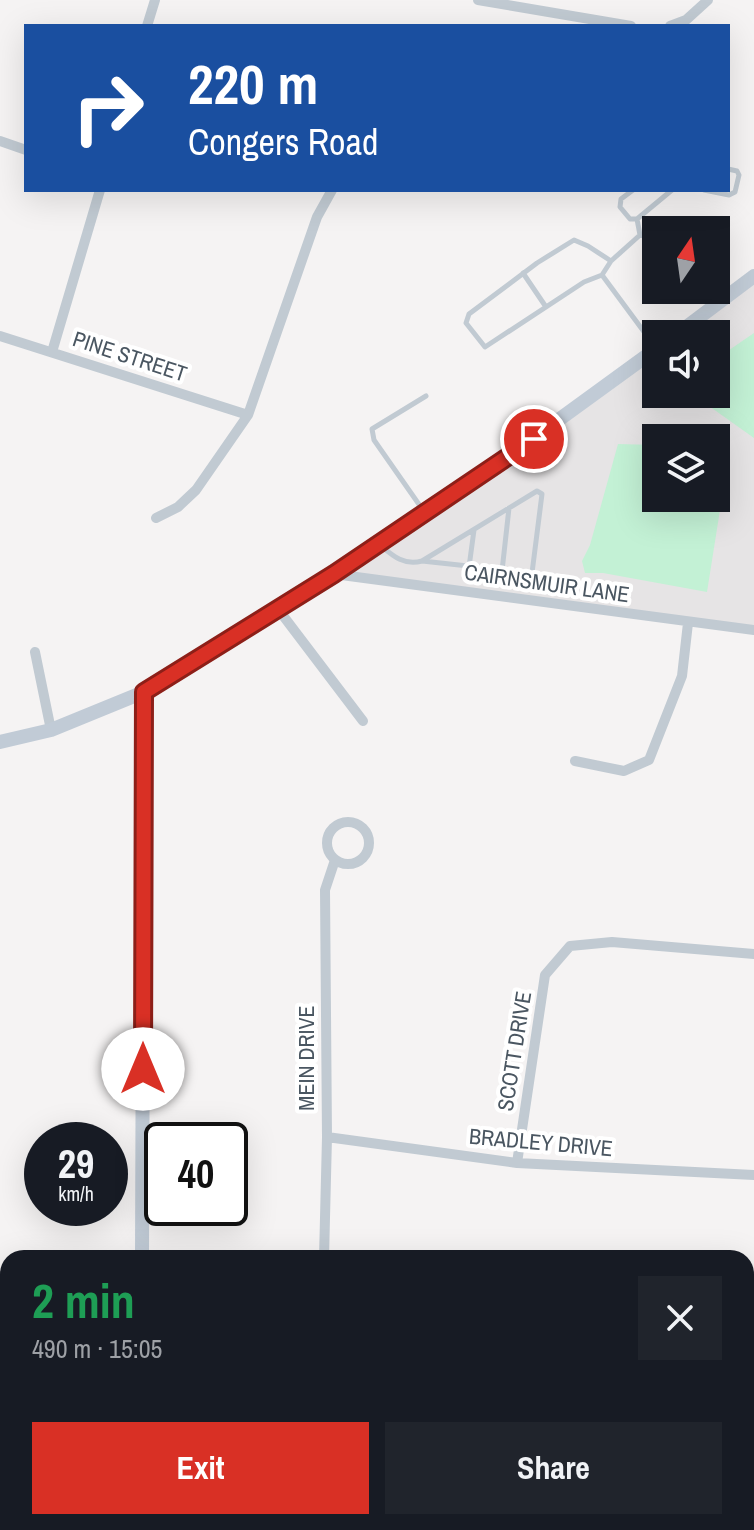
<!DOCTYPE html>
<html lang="en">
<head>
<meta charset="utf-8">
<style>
  body { margin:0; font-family:"Archivo Narrow",sans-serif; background:#20242c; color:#f1f3f6; height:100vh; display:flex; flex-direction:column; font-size:30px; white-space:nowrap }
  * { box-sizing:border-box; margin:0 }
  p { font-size:26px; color:#9ea1a6 }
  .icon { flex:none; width:44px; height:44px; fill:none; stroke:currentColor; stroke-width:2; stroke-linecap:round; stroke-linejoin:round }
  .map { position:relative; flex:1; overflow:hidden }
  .side { position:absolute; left:0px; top:1250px; width:754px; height:280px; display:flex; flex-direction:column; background:#171b24; border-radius:24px 24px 0 0; box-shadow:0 8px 32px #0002 }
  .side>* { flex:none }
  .hud { position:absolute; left:24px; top:24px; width:706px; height:168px; border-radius:0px; box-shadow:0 8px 32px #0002; background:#1a4fa0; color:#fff; overflow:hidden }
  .needle { width:52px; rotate:13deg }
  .tools { position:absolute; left:642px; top:216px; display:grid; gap:16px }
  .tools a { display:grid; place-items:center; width:88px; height:88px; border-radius:0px; background:#171b24; box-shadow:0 8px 32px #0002; font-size:40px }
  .speed { position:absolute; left:24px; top:1122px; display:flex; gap:16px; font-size:40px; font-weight:700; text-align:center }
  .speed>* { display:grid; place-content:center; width:104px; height:104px; border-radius:50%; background:#171b24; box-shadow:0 8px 32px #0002; line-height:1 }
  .speed small { font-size:20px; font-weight:400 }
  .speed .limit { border:4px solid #111; border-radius:12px; background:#fff; color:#111 }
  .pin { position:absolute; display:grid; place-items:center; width:68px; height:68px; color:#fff; margin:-34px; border:4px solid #fff; border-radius:50%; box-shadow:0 2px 8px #0007 }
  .me { position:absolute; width:88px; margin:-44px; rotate:0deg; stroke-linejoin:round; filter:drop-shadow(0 0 6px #0008) }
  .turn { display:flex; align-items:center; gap:28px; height:168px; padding:0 32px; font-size:36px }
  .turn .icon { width:104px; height:104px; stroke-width:2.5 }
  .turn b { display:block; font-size:56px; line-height:68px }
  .round { display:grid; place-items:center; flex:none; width:84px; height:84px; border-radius:0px; background:#20242c }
  .summary { display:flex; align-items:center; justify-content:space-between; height:136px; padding:0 32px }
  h1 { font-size:48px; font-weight:800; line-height:60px; color:#1e9e55 }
  .cta { display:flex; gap:16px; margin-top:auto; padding:16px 32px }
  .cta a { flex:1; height:92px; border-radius:0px; background:#d93025; color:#fff; font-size:32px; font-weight:800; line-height:92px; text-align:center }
  .cta a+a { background:#20242c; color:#f1f3f6 }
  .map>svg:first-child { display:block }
</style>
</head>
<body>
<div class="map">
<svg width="754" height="1530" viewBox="0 0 754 1530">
  <rect width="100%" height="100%" fill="#f5f3f3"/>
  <!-- education -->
  <path fill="#e6e4e5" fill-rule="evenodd" d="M754 276V630L334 574 656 349V394H716V334H677ZM656 438H716V498H656Z"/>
  <!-- green -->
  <path fill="#c3f1d5" d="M754 333V438L692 394H716V359Z
    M618 444 656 445V498H711L720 510 707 592 603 573H585L582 561 590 545Z"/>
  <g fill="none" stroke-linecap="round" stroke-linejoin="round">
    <!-- lane -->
    <path stroke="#c1cad2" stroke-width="5" d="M633 190 621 199 620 207 630 219H637
      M704 190 729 195 735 192 739 175 737 171 728 169
      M637 219 672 190
      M637 219 640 235
      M523 273 546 307
      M602 275 611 261
      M716 278 728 295
      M656 348 602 275 584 282 485 347 466 323 469 314 537 263 574 240 588 246 611 261 640 235 656 239
      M425 513 374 440 372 429 426 396
      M380 545C393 556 404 566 422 561L537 491 542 494 532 573 422 561
      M469 567 474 530
      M502 571 509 508"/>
    <!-- street -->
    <path stroke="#c1cad2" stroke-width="10" d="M478 0 631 26
      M147 26 155 0
      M670 26 686 20 708 0
      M0 141 26 150
      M0 336 248 415
      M52 352 100 190
      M156 518 178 507 196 490 248 415 317 217 332 190
      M334 574 754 630
      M278 609 363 721
      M35 652 51 730
      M575 761 624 771 649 760 682 676 688 623
      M327 843a21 21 0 1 1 42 0a21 21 0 1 1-42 0Z
      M327 1137 517 1163 754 1175
      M517 1163 545 975 570 946 612 942 754 954
      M324 1258 327 1137 325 890 335 860
      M0 1507H8
      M633 1530V1522"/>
    <!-- secondary -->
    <path stroke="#c1cbd6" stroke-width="14" d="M677 334 754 276
      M0 742 51 730 144 692 334 574 480 477 656 349
      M142 1258 144 692
      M130 1530V1522"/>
  </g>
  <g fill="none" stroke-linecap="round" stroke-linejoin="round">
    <defs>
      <path id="route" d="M143 1069 144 692 334 574 534 439"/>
    </defs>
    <!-- route casing -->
    <use href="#route" stroke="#8d1f18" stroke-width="20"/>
    <!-- route -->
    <use href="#route" stroke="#d93025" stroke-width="14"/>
  </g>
  <g text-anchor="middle" stroke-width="8" stroke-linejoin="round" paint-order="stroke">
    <!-- street labels -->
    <g font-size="22" fill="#4a5661" stroke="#fff">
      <text transform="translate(130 356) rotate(18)" y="8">PINE STREET</text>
      <text transform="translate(547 583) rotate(8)" y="8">CAIRNSMUIR LANE</text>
      <text transform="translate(514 1051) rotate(-81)" y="8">SCOTT DRIVE</text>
      <text transform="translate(306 1058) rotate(-90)" y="8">MEIN DRIVE</text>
      <text transform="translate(541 1142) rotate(5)" y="8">BRADLEY DRIVE</text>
    </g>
  </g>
</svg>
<div class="tools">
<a><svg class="needle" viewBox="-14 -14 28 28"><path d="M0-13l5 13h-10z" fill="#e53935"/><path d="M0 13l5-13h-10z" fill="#9ea1a6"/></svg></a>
<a><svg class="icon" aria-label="sound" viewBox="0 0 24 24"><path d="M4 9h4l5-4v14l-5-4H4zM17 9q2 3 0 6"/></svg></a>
<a><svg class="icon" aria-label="layers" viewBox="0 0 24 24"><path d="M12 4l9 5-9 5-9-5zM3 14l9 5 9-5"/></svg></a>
</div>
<div class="speed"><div>29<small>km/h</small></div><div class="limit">40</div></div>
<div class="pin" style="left:534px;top:439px;background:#d93025"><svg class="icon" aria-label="arrive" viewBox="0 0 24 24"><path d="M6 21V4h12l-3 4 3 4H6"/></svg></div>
<svg class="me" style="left:143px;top:1069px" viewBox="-20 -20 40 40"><circle r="19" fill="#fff"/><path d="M0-13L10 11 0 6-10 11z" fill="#d93025"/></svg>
<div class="hud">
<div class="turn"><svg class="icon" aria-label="right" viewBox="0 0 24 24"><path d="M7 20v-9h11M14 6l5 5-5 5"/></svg><div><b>220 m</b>Congers Road</div></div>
</div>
<section class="side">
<div class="summary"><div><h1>2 min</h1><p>490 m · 15:05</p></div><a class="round"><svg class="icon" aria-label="close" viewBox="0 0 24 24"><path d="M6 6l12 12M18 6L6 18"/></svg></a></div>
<div class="cta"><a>Exit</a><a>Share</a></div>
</section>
</div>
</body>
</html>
